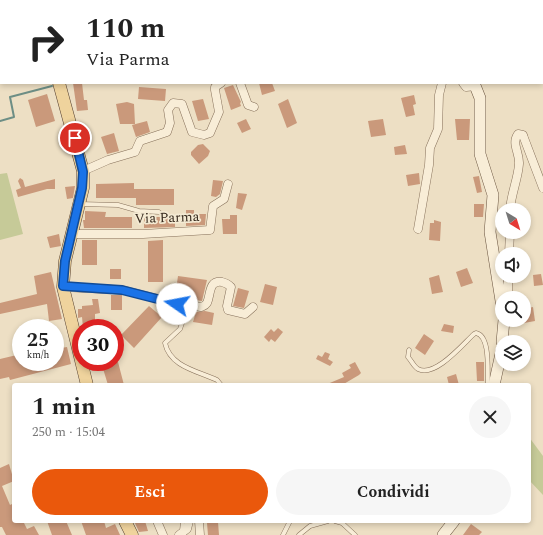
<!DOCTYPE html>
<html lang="it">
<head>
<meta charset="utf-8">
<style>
  body { margin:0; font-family:Spectral,serif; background:#f6f6f6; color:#222; height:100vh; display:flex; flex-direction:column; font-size:15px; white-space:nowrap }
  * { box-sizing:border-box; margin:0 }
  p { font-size:13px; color:#767676 }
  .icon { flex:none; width:22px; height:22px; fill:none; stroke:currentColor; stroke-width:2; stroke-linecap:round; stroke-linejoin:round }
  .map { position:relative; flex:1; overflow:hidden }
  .panel { position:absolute; left:12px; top:383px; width:519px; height:140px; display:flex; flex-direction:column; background:#fff; border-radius:4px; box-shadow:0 2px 6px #0003 }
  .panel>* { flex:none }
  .top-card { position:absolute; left:0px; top:0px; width:543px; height:84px; box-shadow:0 2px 6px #0003; background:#fff; color:#222; overflow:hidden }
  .needle { width:26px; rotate:142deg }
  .controls { position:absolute; left:495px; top:203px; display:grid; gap:8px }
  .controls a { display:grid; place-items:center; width:36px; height:36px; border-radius:50%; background:#fff; box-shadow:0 2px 6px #0003; font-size:20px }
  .speed { position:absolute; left:12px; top:319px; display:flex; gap:8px; font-size:20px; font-weight:700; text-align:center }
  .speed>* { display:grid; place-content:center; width:52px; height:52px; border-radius:50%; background:#fff; box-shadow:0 2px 6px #0003; line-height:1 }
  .speed small { font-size:10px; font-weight:400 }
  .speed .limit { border:6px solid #d22; background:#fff; color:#111 }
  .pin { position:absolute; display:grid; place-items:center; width:34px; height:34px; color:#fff; margin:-17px; border:2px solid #fff; border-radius:50%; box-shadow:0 1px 4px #0007 }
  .me { position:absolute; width:44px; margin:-22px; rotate:282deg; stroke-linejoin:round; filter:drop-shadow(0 0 3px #0008) }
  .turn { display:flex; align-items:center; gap:14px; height:84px; padding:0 20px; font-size:18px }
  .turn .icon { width:52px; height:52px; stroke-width:2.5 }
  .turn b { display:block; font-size:28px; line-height:34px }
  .round { display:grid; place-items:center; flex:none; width:42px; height:42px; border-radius:21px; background:#f6f6f6 }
  .overview { display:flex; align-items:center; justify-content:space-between; height:68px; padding:0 20px }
  h1 { font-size:24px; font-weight:700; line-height:30px }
  .action { display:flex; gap:8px; margin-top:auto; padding:8px 20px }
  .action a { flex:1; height:46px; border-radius:24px; background:#ea580c; color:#fff; font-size:16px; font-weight:700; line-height:46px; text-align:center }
  .action a+a { background:#f6f6f6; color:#222 }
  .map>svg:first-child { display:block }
</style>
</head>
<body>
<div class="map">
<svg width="543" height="535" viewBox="0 0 543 535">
  <rect width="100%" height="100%" fill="#eddfc4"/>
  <!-- green -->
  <path fill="#c6ca98" d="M7 173 23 234 0 240V174Z
    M529 437 543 456V495L529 480Z"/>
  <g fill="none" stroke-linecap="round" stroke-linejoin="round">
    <!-- stream -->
    <path stroke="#6d8e85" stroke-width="2" d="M199 1 201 0
      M0 121 14 117 10 97 52 86"/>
  </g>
  <!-- building -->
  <path fill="#ca997b" d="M73 83H82L84 100H87L88 110 77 111Z
    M259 83H272L275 91 262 95Z
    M233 85 241 102 240 103 241 106 231 110 224 88Z
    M139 87 166 89 165 101 138 99Z
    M47 94 55 121 36 127 28 100Z
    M414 95 416 104 413 105 415 115 406 117 401 98Z
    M203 99 209 119 198 121 192 101Z
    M288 99 297 123 287 128 278 104Z
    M127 102 134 104 135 124H120L116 104Z
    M246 119 251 129 242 133 237 123Z
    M383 119 386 135 371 137 368 121Z
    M455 119H470L469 140H457Z
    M147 121 150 132 136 137 132 125Z
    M114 133 119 151 107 154 101 137Z
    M203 144 210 151 208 156 199 164 191 155V152L198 145Z
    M405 145 407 154 395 155 394 147Z
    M419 173 420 184 408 186 406 175Z
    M479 176 482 192 477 193 473 177Z
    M20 178 23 180 25 187 55 179V189H47L18 197 16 190 21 188 18 181Z
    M213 180 223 181 220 194 216 197 211 196Z
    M134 183V189H174V205H136V198H96V184Z
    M75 186 73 198 67 199 65 187Z
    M238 193 247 194 242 210 236 208Z
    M474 204H484L483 217H474Z
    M186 210H194V214H206L205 225 186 226Z
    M85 211 106 212 105 217H132V228H84L83 220H85Z
    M230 215H237V234H223L222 219H230Z
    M144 217H175V227L144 228Z
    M434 220 441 222 440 241 429 240 430 223H434Z
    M59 234 61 246 50 248 47 237Z
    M82 240H97V265H82Z
    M163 240V282H148V241Z
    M467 268 473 283 461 287 456 272Z
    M110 269H121V279H110Z
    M51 272 62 319 49 321 47 304 0 314V303L37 294 34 276Z
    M541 274 543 285 534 286 533 275Z
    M439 275 443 292 432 294 429 278Z
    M178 276 207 280 202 301 175 297Z
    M265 284 277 287 273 305 260 302Z
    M238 288 249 291 244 308 233 306Z
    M111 295H122V310H111Z
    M92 299H98L100 313 95 314V322L91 323V328H83L82 317 78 318V309H82V306L93 305Z
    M149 306 162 317 134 348 121 335Z
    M533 307 535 321 524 323V309Z
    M205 311 214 313 212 325 193 322 196 312Z
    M444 324 454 326 453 333 441 331Z
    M278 328 283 332 275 342 271 339 269 342 264 337 271 329 274 332Z
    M424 334 434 341 425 355 415 348Z
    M67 347 71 364 10 380 9 377 0 379V359L21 354V362H55V349Z
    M325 352 330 354 328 359 333 362 330 366 316 359 318 355 322 357Z
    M101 362H118L124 385H108Z
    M355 362 361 373 359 375 342 385H325L344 377 342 373 351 368 349 365Z
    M476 362H484V381H477Z
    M456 374 459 385H449L447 377Z
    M9 464 14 481 2 486 10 505 14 503V521H23L27 529 34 526 39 535H6L2 527H0V468Z
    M47 521H66L72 535H52Z
    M81 521H104L106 528 115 524 120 535H86Z
    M134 521H145L148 531 139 532Z
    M218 522 219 535H208L207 523Z
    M471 524 482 532 479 535H463Z"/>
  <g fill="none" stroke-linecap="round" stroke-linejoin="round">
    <defs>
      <path id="lane" d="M80 204 118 205 139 211 159 212
        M188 306 180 329 165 343C170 367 198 371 217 380L221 385
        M409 350 408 357C411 360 414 367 418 369 435 378 463 344 474 334L476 333C491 336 487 372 488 385
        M335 521 342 523 355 535
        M182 531 183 521
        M283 535 290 521
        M299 535 310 526 328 521"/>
      <path id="street" d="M103 1V0
        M270 1 271 0
        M240 83 248 105 254 107
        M463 83 466 87 476 86
        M83 171 108 160 135 152 140 141 167 132 170 123 168 110 173 103 182 104 192 132 204 135 210 133 219 112 215 90V87L221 83
        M510 210C511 194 518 179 519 164 520 153 511 144 518 134L523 135 524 138 543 188
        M418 229 429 165 430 148 438 129 439 95 442 83
        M71 234H143L210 230 213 206 224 199 228 184
        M509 254 510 232
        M63 287 123 290 166 301 201 307C204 306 205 306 207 303 211 295 208 280 222 282 226 283 228 284 231 287L227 306 228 310 245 314 253 307
        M508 298V276
        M157 521 163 535
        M199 521 200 535
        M179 535 187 529 189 521"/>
      <path id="secondary" d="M444 0 445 1
        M0 16 1 15
        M474 83 480 98V154L493 195 490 232 502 307
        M502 342 504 320
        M494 385 502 349
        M443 535 454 521"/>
      <path id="primary" d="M24 0 25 1
        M37 1V0
        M59 83 83 171V188L65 261 63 287 87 385
        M125 521 132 535"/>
    </defs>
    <!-- lane casing -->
    <use href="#lane" stroke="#87715b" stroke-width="5"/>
    <!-- street casing -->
    <use href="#street" stroke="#87715b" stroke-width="9"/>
    <!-- secondary casing -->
    <use href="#secondary" stroke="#68523e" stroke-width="12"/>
    <!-- primary casing -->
    <use href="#primary" stroke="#553f2f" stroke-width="13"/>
    <!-- lane -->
    <use href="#lane" stroke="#f8edd7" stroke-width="4"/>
    <!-- street -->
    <use href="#street" stroke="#f8edd7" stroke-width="8"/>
    <!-- secondary -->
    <use href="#secondary" stroke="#f8edd7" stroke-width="11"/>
    <!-- primary -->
    <use href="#primary" stroke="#efd39d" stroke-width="12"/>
  </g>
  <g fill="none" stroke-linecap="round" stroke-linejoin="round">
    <defs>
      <path id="route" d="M75 138 83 172 82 188 65 261 63 286 122 290 177 304"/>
    </defs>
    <!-- route casing -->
    <use href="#route" stroke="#114b97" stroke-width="10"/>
    <!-- route -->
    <use href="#route" stroke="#1a73e8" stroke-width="7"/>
  </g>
  <g text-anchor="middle" stroke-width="3.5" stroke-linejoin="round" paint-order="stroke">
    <!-- street labels -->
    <g font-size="14" fill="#372a1e" stroke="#f4ead3">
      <text transform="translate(167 217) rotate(-2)" y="5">Via Parma</text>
    </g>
  </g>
</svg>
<div class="controls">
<a><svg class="needle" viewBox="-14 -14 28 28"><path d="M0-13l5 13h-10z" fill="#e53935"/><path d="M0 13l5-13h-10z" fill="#767676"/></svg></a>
<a><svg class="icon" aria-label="sound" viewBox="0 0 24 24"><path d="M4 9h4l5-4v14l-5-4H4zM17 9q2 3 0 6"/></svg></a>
<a><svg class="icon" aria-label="search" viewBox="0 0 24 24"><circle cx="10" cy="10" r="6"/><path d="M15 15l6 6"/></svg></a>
<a><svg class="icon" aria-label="layers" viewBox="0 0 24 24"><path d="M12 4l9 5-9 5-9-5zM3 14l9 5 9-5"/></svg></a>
</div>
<div class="speed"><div>25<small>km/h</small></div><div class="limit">30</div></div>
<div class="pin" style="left:75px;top:138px;background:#d93025"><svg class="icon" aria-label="arrive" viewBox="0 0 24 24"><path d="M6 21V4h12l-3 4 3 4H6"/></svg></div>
<svg class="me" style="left:177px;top:304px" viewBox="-20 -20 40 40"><circle r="19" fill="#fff"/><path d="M0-13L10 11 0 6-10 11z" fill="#1a73e8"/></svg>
<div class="top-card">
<div class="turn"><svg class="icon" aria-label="right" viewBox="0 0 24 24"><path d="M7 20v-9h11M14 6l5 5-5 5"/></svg><div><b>110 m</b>Via Parma</div></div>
</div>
<section class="panel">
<div class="overview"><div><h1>1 min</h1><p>250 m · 15:04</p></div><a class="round"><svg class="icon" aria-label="close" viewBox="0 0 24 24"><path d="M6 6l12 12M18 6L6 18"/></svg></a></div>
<div class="action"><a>Esci</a><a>Condividi</a></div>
</section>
</div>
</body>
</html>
